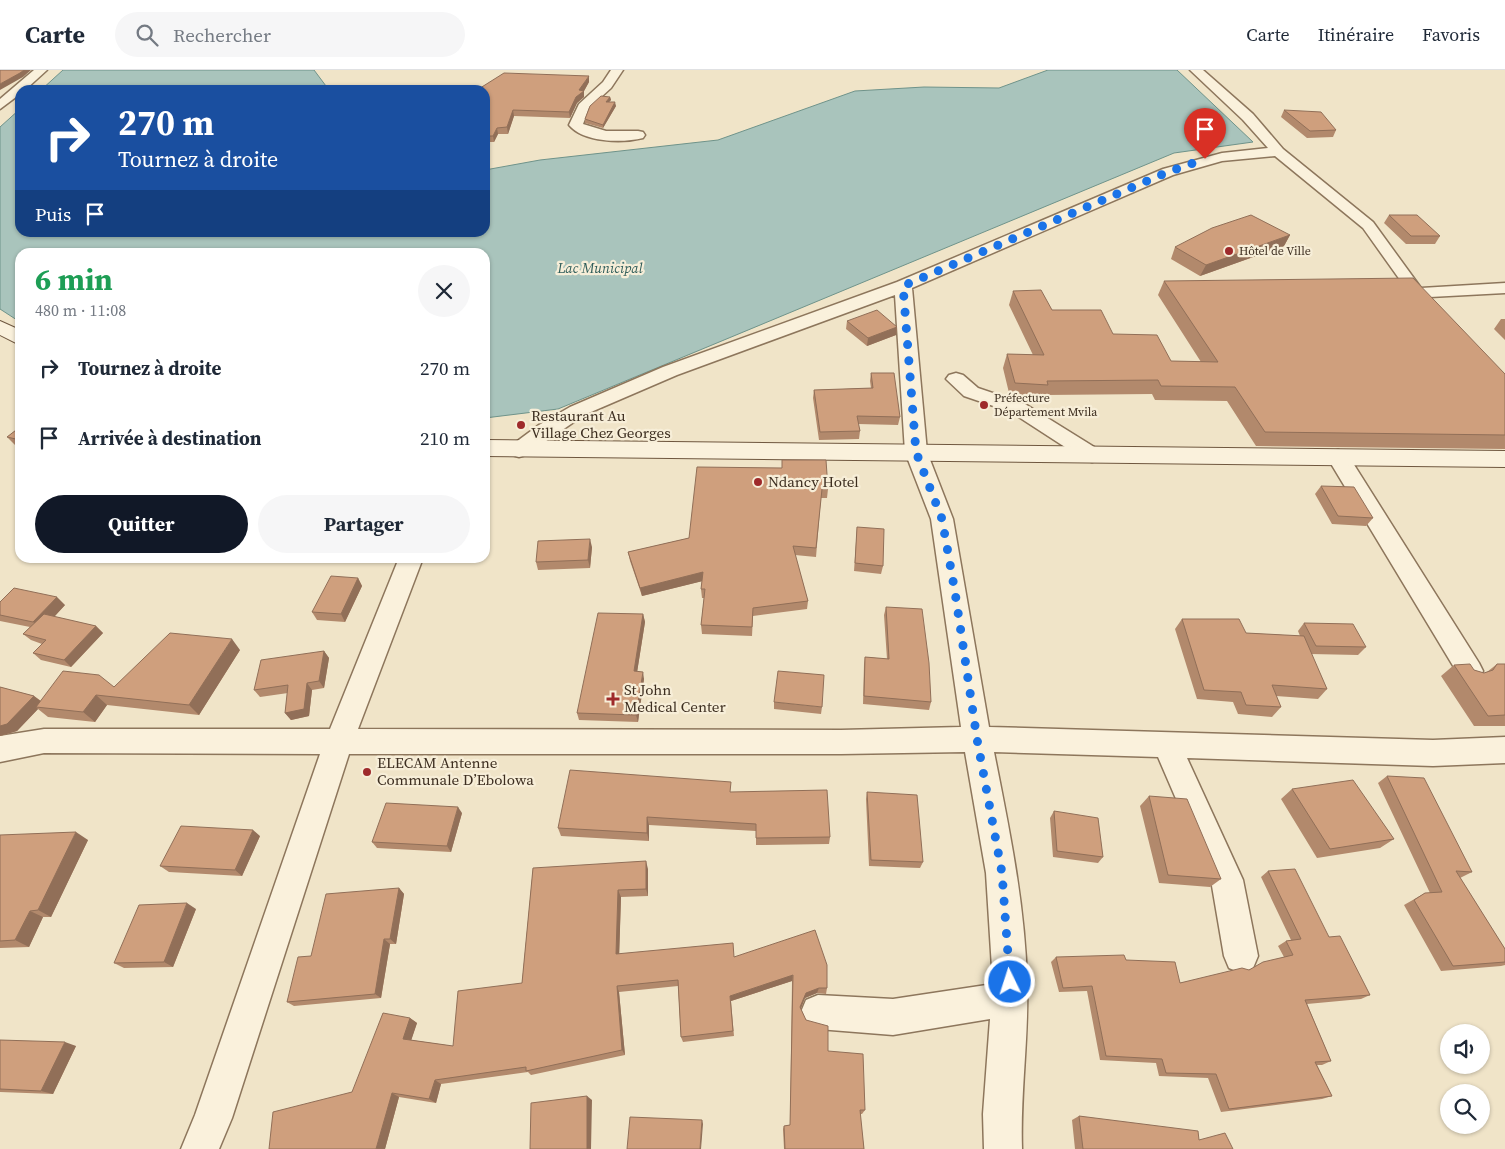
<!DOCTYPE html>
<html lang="fr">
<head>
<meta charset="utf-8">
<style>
  body { margin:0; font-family:"Source Serif 4",serif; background:#f6f6f7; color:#1f2937; height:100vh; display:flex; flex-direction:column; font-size:19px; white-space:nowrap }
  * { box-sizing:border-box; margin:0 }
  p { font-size:16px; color:#747a83 }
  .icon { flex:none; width:28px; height:28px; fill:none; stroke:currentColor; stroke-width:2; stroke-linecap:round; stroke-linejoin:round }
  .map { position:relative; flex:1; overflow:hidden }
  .details { position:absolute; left:15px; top:178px; width:475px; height:315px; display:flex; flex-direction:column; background:#fff; border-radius:15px; box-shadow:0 1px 4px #0004 }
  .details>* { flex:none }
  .top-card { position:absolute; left:15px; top:15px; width:475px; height:152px; border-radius:15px; box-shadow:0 1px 4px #0004; background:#1a4fa0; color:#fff; overflow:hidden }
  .controls { position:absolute; left:1440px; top:954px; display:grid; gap:10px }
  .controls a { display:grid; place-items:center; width:50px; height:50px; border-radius:50%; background:#fff; box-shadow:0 1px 4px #0004; font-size:25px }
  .pin { position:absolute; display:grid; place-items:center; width:42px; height:42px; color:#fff; margin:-51px -21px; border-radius:50% 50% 50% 0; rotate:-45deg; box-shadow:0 0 5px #0007 }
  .pin .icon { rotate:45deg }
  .me { position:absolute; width:55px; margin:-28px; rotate:356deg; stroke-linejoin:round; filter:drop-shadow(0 0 4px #0008) }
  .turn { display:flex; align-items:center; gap:18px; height:105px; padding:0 20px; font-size:22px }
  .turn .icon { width:65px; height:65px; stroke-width:2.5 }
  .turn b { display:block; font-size:35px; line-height:42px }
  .then { display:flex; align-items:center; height:48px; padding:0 20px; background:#0003; gap:10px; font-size:19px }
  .round { display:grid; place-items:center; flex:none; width:52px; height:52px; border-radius:26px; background:#f6f6f7 }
  .headline { display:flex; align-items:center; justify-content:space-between; height:85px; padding:0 20px }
  h1 { font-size:30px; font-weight:700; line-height:38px; color:#1e9e55 }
  .primary-button { display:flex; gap:10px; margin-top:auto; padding:10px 20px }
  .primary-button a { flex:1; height:58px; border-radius:30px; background:#111827; color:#fff; font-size:20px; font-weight:700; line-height:58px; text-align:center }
  .primary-button a+a { background:#f6f6f7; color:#1f2937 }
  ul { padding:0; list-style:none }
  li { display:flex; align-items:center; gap:15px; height:70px; padding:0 20px }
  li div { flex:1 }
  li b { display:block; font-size:19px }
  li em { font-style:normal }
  header { display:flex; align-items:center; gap:30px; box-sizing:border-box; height:70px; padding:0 25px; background:#fff; border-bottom:1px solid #e0e1e3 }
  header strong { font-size:24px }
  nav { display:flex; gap:28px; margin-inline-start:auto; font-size:18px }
  .search { width:350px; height:45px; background:#f6f6f7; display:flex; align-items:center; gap:12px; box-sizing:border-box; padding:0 18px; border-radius:28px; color:#747a83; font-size:19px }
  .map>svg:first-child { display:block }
</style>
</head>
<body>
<header>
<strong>Carte</strong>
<div class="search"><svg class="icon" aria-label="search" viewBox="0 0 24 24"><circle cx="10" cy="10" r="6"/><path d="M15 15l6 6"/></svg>Rechercher</div>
<nav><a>Carte</a><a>Itinéraire</a><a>Favoris</a></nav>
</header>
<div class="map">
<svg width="1505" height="1079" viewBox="0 0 1505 1079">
  <rect width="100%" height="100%" fill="#f0e4c8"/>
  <!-- water -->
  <path fill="#a9c4bc" stroke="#6f938a" d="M63 0H314L329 20H41Z
    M1048 0H1177L1253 72 1174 83 558 339 485 348V182H20V252L0 239V57L20 39V162H485V100L540 90 718 70 855 21 924 17 999 18Z"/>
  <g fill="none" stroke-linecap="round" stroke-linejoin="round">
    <defs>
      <path id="street" d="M34 0H47L25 20H20V24L0 39V29Z
        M611 0H623L611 18 589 38 583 54 606 61H638L643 62 645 65 643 68C623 73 584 73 569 55L579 34 603 12Z
        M1190 0H1203L1253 44 1283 79 1373 152 1421 218 1505 213V223L1430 227 1435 234 1432 238H1420L1363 158 1275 86 1222 91 1173 105 912 218 927 382 953 449 989 657 1433 670 1505 667V693L1433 696 1187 688 1243 810 1258 886 1253 898 1241 903 1229 898 1224 886 1211 810 1158 687 994 682C1009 758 1025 834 1027 912 1029 967 1020 1023 1022 1079H984L983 1044 990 949 893 965 818 959 806 954 801 942 806 930 818 925 893 929 993 914 986 803 965 682 841 684H349L232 1048 219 1079H181L195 1045 320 684 44 683 0 692V666L44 659H330L399 488H423L358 659 841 660 961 657 931 449 905 382 895 225 677 305 584 345 526 385 519 387 512 385 508 380 512 375 539 355 570 337 663 297 897 212 1163 99 1222 83 1268 78 1243 50Z
        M956 303 963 305 978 318 1025 334 1099 380 1103 385 1099 390 1092 392 1085 390 1011 342 964 326 946 309 949 305Z
        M1338 380 1346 382 1479 593 1483 601 1479 609 1470 612 1461 609 1327 387 1330 382Z"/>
      <path id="secondary" d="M0 251 20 260V275L0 265Z
        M485 370 1505 381V397L485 386Z"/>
    </defs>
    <!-- street casing -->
    <use href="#street" stroke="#8d765c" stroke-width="3"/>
    <!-- secondary casing -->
    <use href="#secondary" stroke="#6f573f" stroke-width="2"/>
    <!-- street -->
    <use href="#street" fill="#faf1dc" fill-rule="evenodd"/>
    <!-- secondary -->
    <use href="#secondary" fill="#faf1dc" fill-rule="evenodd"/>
  </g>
  <!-- wall -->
  <path fill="#b2896c" d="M589 12 584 21V27L577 33 570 48 514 46 508 64H498L494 72H485V20Z
    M610 27 611 30 609 32 616 36 603 58 585 53V49Z
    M1284 40 1336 60 1333 67 1307 68 1281 47Z
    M1389 145 1440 166 1435 174H1406L1384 153Z
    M1290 165 1284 176 1200 206 1171 189 1175 177Z
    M1164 211 1505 304V379L1256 376 1227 331 1155 330 1152 324 1045 325 1043 329 1010 327 1003 298 1007 284 1033 285 1009 235 1013 221 1052 240 1113 264 1171 291 1201 292 1158 225Z
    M1501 249H1505V270L1494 259Z
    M847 251 897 257 896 265 867 276 846 259Z
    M871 303 900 347 898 355 858 354 860 361 859 369 819 370 813 328 814 320 871 318 870 311Z
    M20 357V376L15 375 7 367Z
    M782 390 828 419 827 428H821L816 487 795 485 808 531 807 539 753 546 752 566 702 564 701 555 704 528H702L701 519 702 511 642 526 630 491 628 482 689 468 782 398Z
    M1321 416 1373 448 1366 456 1332 454 1315 424Z
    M857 457 883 496 881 504 854 501Z
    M592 477 590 498 538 500 536 492Z
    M358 508 362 516 345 552 317 550 312 542Z
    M0 532 65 535 54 547 96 556 103 563 71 597 41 590 33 583 42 574 31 570 23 564 30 557 0 551Z
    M886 537 931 632 929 640 863 634 864 594 865 587 887 589 884 545Z
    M643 544 645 552 637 602 644 609 638 652 579 650 577 643Z
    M1182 549 1246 563 1300 566 1298 561 1304 553 1366 577 1358 585 1311 584 1327 619 1318 629 1276 626 1281 637 1272 647 1238 644 1233 632 1197 629 1175 559Z
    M240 580 199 645 107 635 95 652 48 647 38 639 17 661 0 666V617L34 626 41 631 114 617Z
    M324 581 329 588 324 618 312 620 309 646 291 650 285 643 288 623 260 627 254 620Z
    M1497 594H1505V656H1474L1441 606 1454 595 1484 603 1487 602Z
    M774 632 822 637 821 644 774 639Z
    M1387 706 1472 802 1460 808 1505 879V895L1501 896 1441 901 1404 835 1425 823H1430L1378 713Z
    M1292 719 1394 769 1380 778 1317 788 1281 729Z
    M731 722 830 767 829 774 756 775V761L649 755V771L561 766 558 758Z
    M867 722 923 792 920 798 869 796 866 729Z
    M1149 726 1221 809 1210 817 1159 813 1140 736Z
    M1054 741 1103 787 1098 793 1053 787 1050 748Z
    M462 743 451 782 377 778 372 772Z
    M0 765 88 770 51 847H43L29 877 0 878Z
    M260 766 242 806 169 802 160 796Z
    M533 798 648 799V826L621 827 619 884 734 887 827 918 826 924 817 923 805 928 801 939 806 950 828 981 865 1040 862 1044H860L864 1079H784L783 1059 784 1056 790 1055 792 911 731 931 734 966 683 972 681 967 678 916 619 922 625 985 531 1005 528 1002 441 1014 436 1033 399 1027 385 1079H269L352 1022 410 948 417 953 411 970 453 976 522 913Z
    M1268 801 1329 867 1370 925 1361 929 1307 934 1331 991 1322 995H1317L1332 1026 1322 1029 1221 1042 1208 1008 1159 1006 1156 993 1100 990 1087 921 1059 922 1051 892 1056 887 1126 890 1180 913 1249 900 1284 887 1278 876 1286 871 1291 870 1261 807Z
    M399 818 404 824 396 874H390L381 928 294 936 287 932 311 886Z
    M196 839 173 897 124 898 114 893Z
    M0 970 76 976 53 1024 0 1022Z
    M1079 1046 1199 1070 1233 1079H1075L1072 1050Z"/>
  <!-- shaded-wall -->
  <path fill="#916f58" d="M24 0H31L23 7 0 20V14Z
    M589 6V12L584 21V27L577 33 570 48 569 42 579 20Z
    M610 27 611 30 606 35V32Z
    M615 32 616 36 603 58V55Z
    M513 40 514 46 508 64 507 57Z
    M497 58 498 64 494 72 493 66Z
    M1290 165 1284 176 1200 206 1206 195Z
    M897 257 896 265 867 276 868 268Z
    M590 469 592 477 590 498 588 490Z
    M703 502V511L642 526 640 518Z
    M358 508 362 516 345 552 341 544Z
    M57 527 65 535 42 560 33 552Z
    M643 544 645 552 636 609 634 601Z
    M96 556 103 563 71 597 64 590Z
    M232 569 240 580 199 645 189 635Z
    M324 581 329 588 324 618 319 611Z
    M643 602 644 609 638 652 636 645Z
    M307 613 312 620 309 646 291 650 285 643Z
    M96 625 107 635 95 652 83 642Z
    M34 626 43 633 36 637 38 639 17 661 0 666V656Z
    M458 737 462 743 451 782 447 776Z
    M647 747 649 755V771L647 763Z
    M253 760 260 766 242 806 235 800Z
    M76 762 88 770 51 847 38 840Z
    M646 791 648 799V826L646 819Z
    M399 818 404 824 396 874 390 869Z
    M618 820 621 827 619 891 616 884Z
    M187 833 196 839 173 897 164 892Z
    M30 841 43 847 29 877 15 870Z
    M384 869 390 874 381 928 375 924Z
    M793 905 792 911 731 931 730 926Z
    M617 916 619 922 625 985 622 980Z
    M819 918 817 923 805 928 799 943 800 937 806 923Z
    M410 948 417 953 410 974 403 969Z
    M65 972 76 976 53 1024 41 1021Z
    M435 1010 441 1014 436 1033 429 1029Z
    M392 1023 399 1027 385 1079H376Z
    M587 1026 592 1030 591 1079H587Z
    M702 1050 703 1054 701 1079H700Z"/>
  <!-- building -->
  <path fill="#cf9f7d" stroke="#916f58" d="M0 0H24L20 3 0 14Z
    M504 3 589 6 579 20 584 21 576 27 569 42 513 40 507 57 497 58 493 66H485V20H477Z
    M601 26 610 27 606 32H615L603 55 585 49 590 36Z
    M1284 40 1321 42 1336 60 1310 61Z
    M1251 145 1290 165 1206 195 1175 177 1212 158Z
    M1389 145H1417L1440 166H1411Z
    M1413 208 1505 304V365L1265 362 1235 317 1161 316 1158 310 1047 311 1048 315 1015 313 1007 284 1044 285 1013 221 1041 220 1052 240H1101L1113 264 1157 265 1171 291 1218 292 1164 211Z
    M877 240 897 257 868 268 847 251Z
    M871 303H894L900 347 857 346 860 361 820 362 814 320 873 318Z
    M20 357V370L7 367Z
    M782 390H826L828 419H822L816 478 793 476 808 531 753 538 752 557 701 555 705 519H701L703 502 640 518 628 482 689 468 697 397 782 398Z
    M1321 416 1354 417 1373 448 1338 446Z
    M857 457 884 459 883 496 855 493Z
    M590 469 588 490 536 492 538 471Z
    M331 506 358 508 341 544 312 542Z
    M14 518 57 527 33 552 0 545V532Z
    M886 537 922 539 929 593 931 632 864 626 865 587 889 589Z
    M598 543 643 544 634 601 643 602 636 645 577 643Z
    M44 544 96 556 64 590 33 583 46 570 23 564Z
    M1182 549H1239L1246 563 1304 566 1327 619 1272 615 1281 637 1246 635 1241 622 1204 620Z
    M1304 553 1353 554 1366 577 1316 576Z
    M170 563 232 569 189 635 96 625 83 642 36 637 63 601 99 605 114 617Z
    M324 581 319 611 307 613 304 639 285 643 288 615 254 620 261 590Z
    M1470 594 1474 600 1484 603 1493 600 1497 594H1505V645L1488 646 1454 595Z
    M778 601 824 605 822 637 774 632Z
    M0 617 34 626 7 654 0 656Z
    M570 700 731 712 730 722 827 720 830 767 756 768V754L647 747V763L558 758Z
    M1387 706 1424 708 1472 802 1456 801 1505 879V892L1453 896 1414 830 1425 823 1442 822Z
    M1353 710 1394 769 1330 779 1292 719Z
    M867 722 917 725 923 792 871 790Z
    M1149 726 1187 729 1221 809 1168 805Z
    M386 733 458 737 447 776 372 772Z
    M1054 741 1098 748 1103 787 1057 781Z
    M181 756 253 760 235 800 160 796Z
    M76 762 38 840 30 841 15 870 0 871V765Z
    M646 791V819L618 820 616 884 733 873 734 887 815 860 827 895V918H819L806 923 800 937 806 950 828 956V981L863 984 865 1040H860L864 1079H785L784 1056 790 1055 793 905 730 926 733 961 681 967 678 910 617 916 622 980 526 1001V997L435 1010 429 1029 392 1023 376 1079H269L273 1042 352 1022 383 943 410 948 403 969 453 976 458 921 522 913 533 798Z
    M1295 799 1329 867 1340 866 1370 925 1305 930 1331 991 1315 992 1332 1026 1229 1039 1216 1004 1166 1003 1162 989 1106 986 1092 916 1063 918 1056 887 1124 885 1126 890 1175 892 1180 913 1242 898 1249 900 1263 892 1293 885 1286 871 1301 869 1268 801Z
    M399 818 390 869H384L375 924 287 932 298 887 311 886 326 824Z
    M187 833 164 892 114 893 139 835Z
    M0 970 65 972 41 1021 0 1019Z
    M587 1026V1079H530L531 1033Z
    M1079 1046 1198 1061 1199 1070 1225 1063 1233 1079H1083Z
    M630 1047 702 1050 700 1079H627Z"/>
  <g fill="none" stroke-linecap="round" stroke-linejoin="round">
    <!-- route -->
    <path stroke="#1a73e8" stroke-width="9" stroke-dasharray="0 16.2" d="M1010 912 1002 803 977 669 955 522 942 449 916 382 903 216 1168 102 1205 89"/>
  </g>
  <!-- markers -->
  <g fill="#9e2a2b" stroke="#f7eed8" stroke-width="2">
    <circle cx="1229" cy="181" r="5"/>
    <circle cx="984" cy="335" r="5"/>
    <circle cx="521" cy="355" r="5"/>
    <circle cx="758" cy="412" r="5"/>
    <path d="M610.5 621.5h5v5h5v5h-5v5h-5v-5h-5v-5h5z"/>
    <circle cx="367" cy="702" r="5"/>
  </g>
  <g text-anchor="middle" stroke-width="4.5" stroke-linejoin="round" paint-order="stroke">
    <!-- far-poi labels -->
    <g font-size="12" fill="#3d2e20" stroke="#f7eed8" text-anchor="start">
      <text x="1239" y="185">Hôtel de Ville</text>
      <text x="994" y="332">Préfecture<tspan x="994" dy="14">Département Mvila</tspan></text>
    </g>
    <!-- far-water labels -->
    <g font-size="14" font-style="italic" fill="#2f5d5a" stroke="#f7eed8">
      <text x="600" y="203">Lac Municipal</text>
    </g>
    <!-- poi labels -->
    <g font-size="15" fill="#3d2e20" stroke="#f7eed8" text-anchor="start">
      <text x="531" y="351">Restaurant Au<tspan x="531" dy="17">Village Chez Georges</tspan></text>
      <text x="768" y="417">Ndancy Hotel</text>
      <text x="624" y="625">St John<tspan x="624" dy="17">Medical Center</tspan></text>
      <text x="377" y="698">ELECAM Antenne<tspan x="377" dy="17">Communale D’Ebolowa</tspan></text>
    </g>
  </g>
</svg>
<div class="controls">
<a><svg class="icon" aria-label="sound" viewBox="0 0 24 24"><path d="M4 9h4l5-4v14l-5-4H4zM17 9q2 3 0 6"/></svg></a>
<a><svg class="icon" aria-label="search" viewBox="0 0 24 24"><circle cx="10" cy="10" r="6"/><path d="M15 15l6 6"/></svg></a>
</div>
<div class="pin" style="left:1205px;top:89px;background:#d93025"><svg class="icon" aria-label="arrive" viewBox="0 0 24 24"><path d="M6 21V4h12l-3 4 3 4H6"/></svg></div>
<svg class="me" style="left:1010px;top:912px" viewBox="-20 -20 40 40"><circle r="17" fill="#1a73e8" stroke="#fff" stroke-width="3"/><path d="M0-11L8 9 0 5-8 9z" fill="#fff"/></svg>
<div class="top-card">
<div class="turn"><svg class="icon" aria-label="right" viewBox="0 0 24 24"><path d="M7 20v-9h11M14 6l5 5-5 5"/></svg><div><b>270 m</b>Tournez à droite</div></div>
<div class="then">Puis<svg class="icon" aria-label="arrive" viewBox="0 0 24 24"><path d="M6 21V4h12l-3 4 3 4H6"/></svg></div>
</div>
<section class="details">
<div class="headline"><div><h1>6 min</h1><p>480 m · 11:08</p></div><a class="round"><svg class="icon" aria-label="close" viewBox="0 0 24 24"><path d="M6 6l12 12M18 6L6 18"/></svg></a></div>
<ul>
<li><svg class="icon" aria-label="right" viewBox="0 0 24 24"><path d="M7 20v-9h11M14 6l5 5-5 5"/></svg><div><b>Tournez à droite</b></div><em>270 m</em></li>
<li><svg class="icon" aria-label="arrive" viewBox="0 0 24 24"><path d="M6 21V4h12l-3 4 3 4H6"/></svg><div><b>Arrivée à destination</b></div><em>210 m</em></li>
</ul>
<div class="primary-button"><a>Quitter</a><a>Partager</a></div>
</section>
</div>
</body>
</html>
